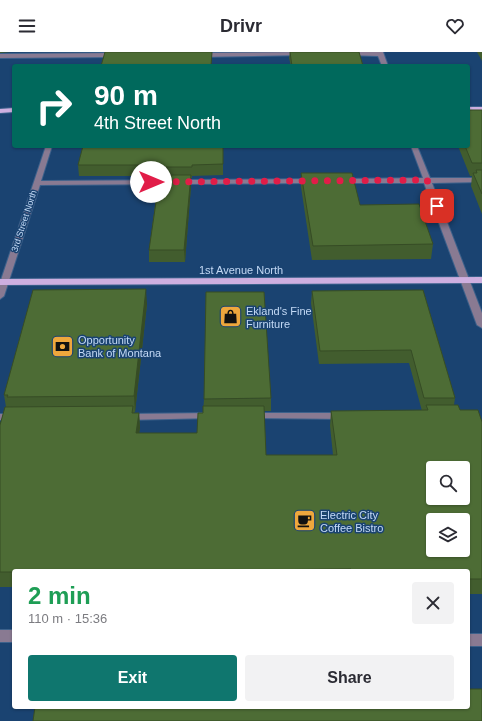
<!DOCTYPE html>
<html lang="en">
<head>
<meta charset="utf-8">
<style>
  body { margin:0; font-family:Arial,sans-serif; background:#f2f2f3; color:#2b2b33; height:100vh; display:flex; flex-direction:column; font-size:15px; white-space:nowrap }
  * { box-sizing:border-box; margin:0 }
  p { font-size:13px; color:#7c7c81 }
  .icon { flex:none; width:22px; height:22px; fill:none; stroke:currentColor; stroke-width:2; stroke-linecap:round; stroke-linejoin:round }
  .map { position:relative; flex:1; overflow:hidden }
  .sheet { position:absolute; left:12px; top:517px; width:458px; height:140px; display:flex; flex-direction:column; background:#fff; border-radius:4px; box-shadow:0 1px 3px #0004 }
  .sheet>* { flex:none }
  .hud { position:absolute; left:12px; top:12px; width:458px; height:84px; border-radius:4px; box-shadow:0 1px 3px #0004; background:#00695c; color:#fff; overflow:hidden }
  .buttons { position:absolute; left:426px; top:409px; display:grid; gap:8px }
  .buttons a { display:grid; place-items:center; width:44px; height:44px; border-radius:4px; background:#fff; box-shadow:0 1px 3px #0004; font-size:20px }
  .pin { position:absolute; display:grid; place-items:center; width:34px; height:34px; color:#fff; margin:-17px; border-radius:8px; box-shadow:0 2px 6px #0006 }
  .me { position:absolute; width:44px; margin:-22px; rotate:90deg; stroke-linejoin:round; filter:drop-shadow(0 0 3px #0008) }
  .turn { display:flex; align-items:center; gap:14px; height:84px; padding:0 16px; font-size:18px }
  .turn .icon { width:52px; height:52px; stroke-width:2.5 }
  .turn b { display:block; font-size:28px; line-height:34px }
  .round { display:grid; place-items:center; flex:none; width:42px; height:42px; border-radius:4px; background:#f2f2f3 }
  .summary { display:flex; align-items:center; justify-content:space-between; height:68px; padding:0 16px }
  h1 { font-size:24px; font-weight:800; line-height:30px; color:#1e9e55 }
  .cta { display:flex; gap:8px; margin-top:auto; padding:8px 16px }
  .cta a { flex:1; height:46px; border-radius:4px; background:#0f766e; color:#fff; font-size:16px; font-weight:800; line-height:46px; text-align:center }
  .cta a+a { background:#f2f2f3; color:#2b2b33 }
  header { display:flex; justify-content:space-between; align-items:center; height:52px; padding:0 16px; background:#fff; font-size:18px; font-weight:800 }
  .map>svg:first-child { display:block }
</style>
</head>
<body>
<header><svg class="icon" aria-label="menu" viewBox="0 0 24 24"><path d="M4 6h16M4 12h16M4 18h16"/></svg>Drivr<svg class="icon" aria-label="heart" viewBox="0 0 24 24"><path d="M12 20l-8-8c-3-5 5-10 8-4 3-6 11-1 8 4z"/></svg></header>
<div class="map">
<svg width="482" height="669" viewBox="0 0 482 669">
  <rect width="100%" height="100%" fill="#1a4371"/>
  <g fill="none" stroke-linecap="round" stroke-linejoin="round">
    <defs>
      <path id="minor" d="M303 0 305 1V3L199 5 196 3 199 1Z
        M347 0H383L388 14H382L378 4 345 3V1Z
        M0 2 117 1 120 3 117 5 0 6Z
        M46 94H52L41 129 315 127 319 129 315 131 40 133 4 244 0 247V231Z
        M411 94H417L430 126H482V130L432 131 482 261V276L477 273 424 131H341L337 129 341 127 423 126Z
        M210 361 214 362 215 364 214 366 126 368 121 365 126 362Z
        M252 361H344L349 364 344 367 248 366 247 364 248 362Z
        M0 362H16L21 365 16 368H0Z
        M0 578H14V590H0Z
        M468 582H482V594H468Z"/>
      <path id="major" d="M468 55H482V59H468Z
        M14 56V60L0 61V57Z
        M482 225V231L0 233V227Z"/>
    </defs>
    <!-- minor casing -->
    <use href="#minor" stroke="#3c618b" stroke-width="2"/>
    <!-- major casing -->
    <use href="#major" stroke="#3c618b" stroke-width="2"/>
    <!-- minor -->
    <use href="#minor" fill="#897a92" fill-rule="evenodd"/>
    <!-- major -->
    <use href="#major" fill="#ceafe0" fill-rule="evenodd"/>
  </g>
  <!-- wall -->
  <path fill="#425d2e" d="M0 0H11L0 1Z
    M290 0H359L363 14H291L289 6Z
    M477 0H482V9Z
    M482 58V162L471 134 472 124H470L458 94H468Z
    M223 94V123L192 124V126H191V134L185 210H149V198L159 124H79L78 113Z
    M301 121 433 192 431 207 312 208 301 135Z
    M423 238 455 346 454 353 460 358 482 370V542H468V519H14V535H0V373L6 355 4 343 147 252 135 360H134V361H139L140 376 139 381H197L203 361 204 347 271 346V359H264L266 403H333L330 374 331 359H422L409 311 319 312 311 251 312 239Z"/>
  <!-- shaded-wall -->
  <path fill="#364c25" d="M191 123V134L185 210 184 198Z
    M146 237 147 252 135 360 134 344Z
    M139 361 140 376 137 396 136 381Z"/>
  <!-- building -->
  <path fill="#4d6c35" stroke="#364c25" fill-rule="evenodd" d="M105 0H212L211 14H101Z
    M290 0H359L363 14H292Z
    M468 58H482V111H472L465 94H468Z
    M83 94H223V112L192 113V115H161V113H78Z
    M476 118H482V142L473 121H477Z
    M301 121H352L360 153 419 152 433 192 313 194Z
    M160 123H191L184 198H149Z
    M146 237 134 344 7 345 8 343H4L33 238Z
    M423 238 455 346H424L411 298 320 299 312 239Z
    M206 240H264L271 346 204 347Z
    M426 353H458L460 358H478L482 370V527H468V519H352L351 517 130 519H14V520H0V373L5 355 133 354 132 361H139L136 381H197L198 361H203V354H264L266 403H337L331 359 428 358ZM433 416H463V446H433ZM433 468H463V498H433Z
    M468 637H482V669H33L35 655H468Z"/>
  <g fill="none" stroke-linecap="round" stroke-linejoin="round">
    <!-- route -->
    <path stroke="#e11d48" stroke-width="7" stroke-dasharray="0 12.6" d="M151 130 427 128 437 154"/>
  </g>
  <!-- icons -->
  <defs>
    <symbol id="shop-square" viewBox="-11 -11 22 22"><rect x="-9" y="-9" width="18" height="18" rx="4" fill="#eea73d" stroke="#1a4371"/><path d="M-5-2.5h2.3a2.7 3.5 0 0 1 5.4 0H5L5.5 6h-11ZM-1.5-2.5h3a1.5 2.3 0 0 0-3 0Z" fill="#111"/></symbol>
    <symbol id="bank-square" viewBox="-11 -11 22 22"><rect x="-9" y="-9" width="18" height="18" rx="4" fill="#eea73d" stroke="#1a4371"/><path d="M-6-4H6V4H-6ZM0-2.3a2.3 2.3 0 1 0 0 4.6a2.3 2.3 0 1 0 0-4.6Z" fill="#111"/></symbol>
    <symbol id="cafe-square" viewBox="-11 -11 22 22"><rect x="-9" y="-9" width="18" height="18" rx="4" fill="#eea73d" stroke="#1a4371"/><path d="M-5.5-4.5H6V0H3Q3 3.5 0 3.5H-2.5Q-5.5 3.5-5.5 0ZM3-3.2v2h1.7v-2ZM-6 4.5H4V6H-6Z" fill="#111"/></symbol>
  </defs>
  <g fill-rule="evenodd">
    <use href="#shop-square" x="218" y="252" width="25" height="25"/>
    <use href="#bank-square" x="50" y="282" width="25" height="25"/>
    <use href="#cafe-square" x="292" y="456" width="25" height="25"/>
  </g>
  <g text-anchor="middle" stroke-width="3" stroke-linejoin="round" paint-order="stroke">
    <!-- far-street labels -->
    <g font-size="9" fill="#c3d9f5" stroke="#1a4371">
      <text transform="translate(24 169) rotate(-72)" y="3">3rd Street North</text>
    </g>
    <!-- street labels -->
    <g font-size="11" fill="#c3d9f5" stroke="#1a4371">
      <text x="241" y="222">1st Avenue North</text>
    </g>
    <!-- poi labels -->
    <g font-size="11" fill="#c3d9f5" stroke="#1a4371" text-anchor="start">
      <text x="246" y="263">Ekland's Fine<tspan x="246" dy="13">Furniture</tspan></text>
      <text x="78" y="292">Opportunity<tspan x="78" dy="13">Bank of Montana</tspan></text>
      <text x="320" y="467">Electric City<tspan x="320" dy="13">Coffee Bistro</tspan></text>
    </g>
  </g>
</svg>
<div class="buttons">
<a><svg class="icon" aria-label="search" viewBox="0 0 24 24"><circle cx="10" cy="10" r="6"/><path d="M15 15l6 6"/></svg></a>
<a><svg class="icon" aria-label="layers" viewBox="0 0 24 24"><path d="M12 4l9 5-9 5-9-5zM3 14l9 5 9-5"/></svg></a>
</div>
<div class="pin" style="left:437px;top:154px;background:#d93025"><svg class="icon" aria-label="arrive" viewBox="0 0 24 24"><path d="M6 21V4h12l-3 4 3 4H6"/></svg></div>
<svg class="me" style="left:151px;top:130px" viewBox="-20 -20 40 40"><circle r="19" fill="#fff"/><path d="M0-13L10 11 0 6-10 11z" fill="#e11d48"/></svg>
<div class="hud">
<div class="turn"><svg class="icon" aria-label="right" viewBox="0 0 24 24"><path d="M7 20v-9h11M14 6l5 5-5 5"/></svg><div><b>90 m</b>4th Street North</div></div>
</div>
<section class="sheet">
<div class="summary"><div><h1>2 min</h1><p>110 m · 15:36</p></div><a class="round"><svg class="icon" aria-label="close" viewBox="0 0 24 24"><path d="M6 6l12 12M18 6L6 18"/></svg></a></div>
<div class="cta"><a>Exit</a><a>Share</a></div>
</section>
</div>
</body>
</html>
